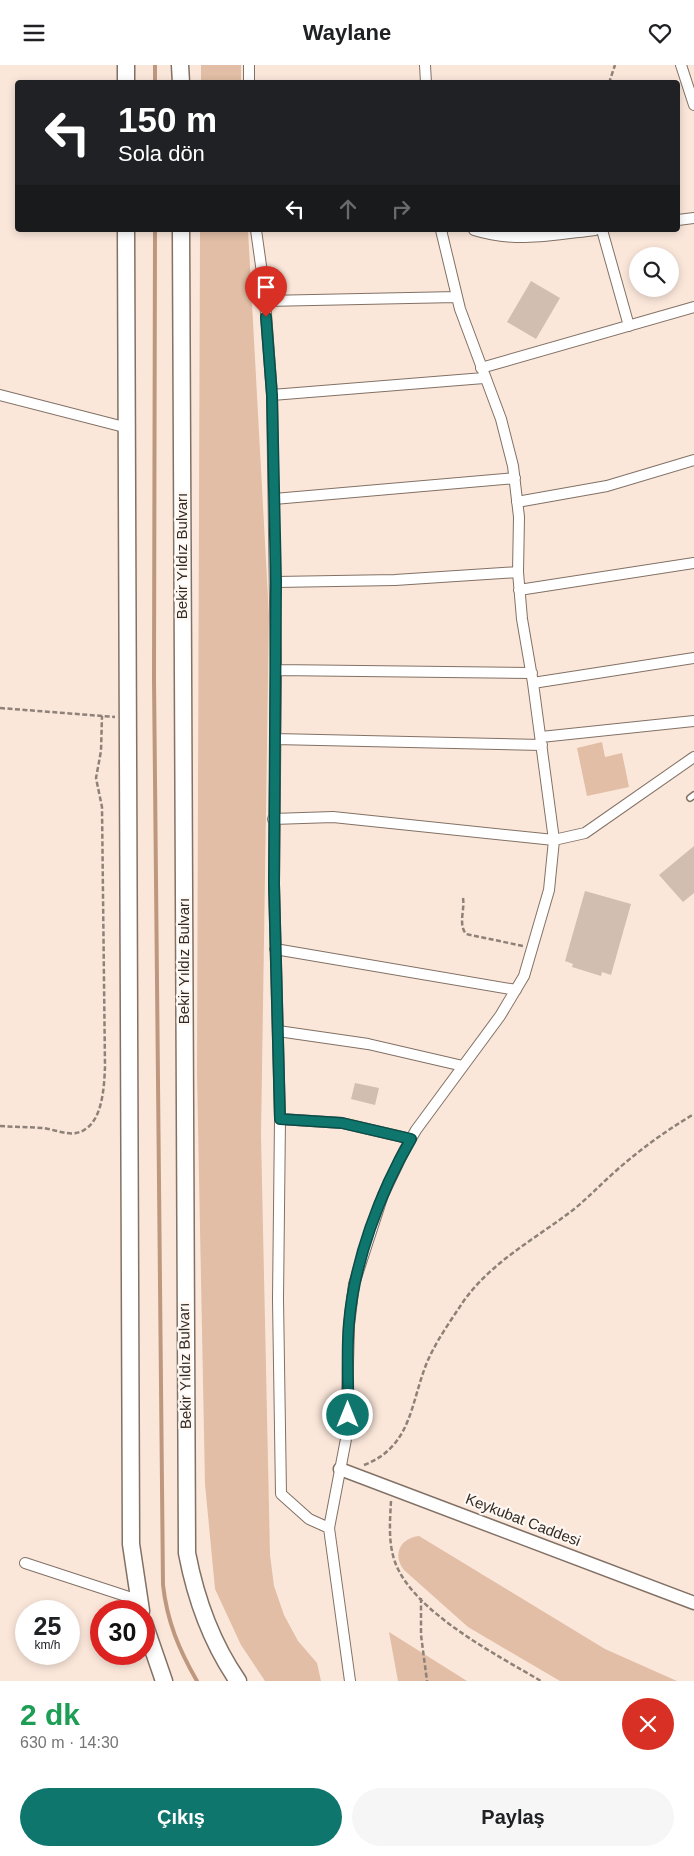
<!DOCTYPE html>
<html lang="tr">
<head>
<meta charset="utf-8">
<style>
  body { margin:0; font-family:Arial,sans-serif; background:#f6f6f6; color:#202124; height:100vh; display:flex; flex-direction:column; font-size:19px; white-space:nowrap }
  * { box-sizing:border-box; margin:0 }
  p { font-size:16px; color:#757577 }
  .icon { flex:none; width:28px; height:28px; fill:none; stroke:currentColor; stroke-width:2; stroke-linecap:round; stroke-linejoin:round }
  .map { position:relative; height:1616px; overflow:hidden }
  .drawer { display:flex; flex-direction:column; background:#fff; flex:1 }
  .drawer>* { flex:none }
  .guide { position:absolute; left:15px; top:15px; width:665px; height:152px; border-radius:5px; box-shadow:0 2px 8px #0003; background:#202124; color:#fff; overflow:hidden }
  .tools { position:absolute; left:629px; top:182px; display:grid; gap:10px }
  .tools a { display:grid; place-items:center; width:50px; height:50px; border-radius:50%; background:#fff; box-shadow:0 2px 8px #0003; font-size:25px }
  .speed { position:absolute; left:15px; top:1535px; display:flex; gap:10px; font-size:25px; font-weight:700; text-align:center }
  .speed>* { display:grid; place-content:center; width:65px; height:65px; border-radius:50%; background:#fff; box-shadow:0 2px 8px #0003; line-height:1 }
  .speed small { font-size:12px; font-weight:400 }
  .speed .limit { border:8px solid #d22; background:#fff; color:#111 }
  .pin { position:absolute; display:grid; place-items:center; width:42px; height:42px; color:#fff; margin:-51px -21px; border-radius:50% 50% 50% 0; rotate:-45deg; box-shadow:0 0 5px #0007 }
  .pin .icon { rotate:45deg }
  .me { position:absolute; width:55px; margin:-28px; rotate:0deg; stroke-linejoin:round; filter:drop-shadow(0 0 4px #0008) }
  .turn { display:flex; align-items:center; gap:18px; height:105px; padding:0 20px; font-size:22px }
  .turn .icon { width:65px; height:65px; stroke-width:2.5 }
  .turn b { display:block; font-size:35px; line-height:42px }
  .lanes { display:flex; align-items:center; height:48px; padding:0 20px; background:#0003; justify-content:center; gap:25px; direction:ltr }
  .lanes .off { opacity:.35 }
  .round { display:grid; place-items:center; flex:none; width:52px; height:52px; border-radius:26px; background:#f6f6f6 }
  .headline { display:flex; align-items:center; justify-content:space-between; height:85px; padding:0 20px }
  h1 { font-size:30px; font-weight:600; line-height:38px; color:#1e9e55 }
  .button { display:flex; gap:10px; margin-top:auto; padding:10px 20px }
  .button a { flex:1; height:58px; border-radius:30px; background:#0f766e; color:#fff; font-size:20px; font-weight:600; line-height:58px; text-align:center }
  .button a+a { background:#f6f6f6; color:#202124 }
  header { display:flex; justify-content:space-between; align-items:center; height:65px; padding:0 20px; background:#fff; font-size:22px; font-weight:600 }
  .map>svg:first-child { display:block }
</style>
</head>
<body>
<header><svg class="icon" aria-label="menu" viewBox="0 0 24 24"><path d="M4 6h16M4 12h16M4 18h16"/></svg>Waylane<svg class="icon" aria-label="heart" viewBox="0 0 24 24"><path d="M12 20l-8-8c-3-5 5-10 8-4 3-6 11-1 8 4z"/></svg></header>
<div class="map">
<svg width="694" height="1616" viewBox="0 0 694 1616">
  <rect width="100%" height="100%" fill="#fbe7da"/>
  <!-- green -->
  <path fill="#e1bea5" d="M201 0H241V17H201Z
    M200 165H248L269 551 261 1070 270 1490 274 1521 284 1550 298 1576 317 1598 321 1616H265L241 1580 215 1524 205 1419 197 1008Z
    M602 677 605 692 622 688 629 722 587 731 577 683Z
    M419 1471 605 1584 677 1616H560L468 1562 404 1505C392 1490 400 1473 419 1471Z
    M389 1567 467 1616H398Z"/>
  <g fill="none" stroke-linecap="round" stroke-linejoin="round">
    <!-- stream -->
    <path stroke="#be987e" stroke-width="4" d="M155 18V0
      M155 165 154 614 163 1520C167 1556 179 1585 197 1616"/>
  </g>
  <!-- building -->
  <path fill="#d1beb1" d="M531 216 560 233 536 274 507 257Z
    M694 781V828L683 837 659 810Z
    M585 826 631 839 611 910 602 907 601 911 572 902 573 899 565 896Z
    M355 1018 379 1023 375 1040 351 1034Z"/>
  <g fill="none" stroke-linecap="round" stroke-linejoin="round">
    <defs>
      <path id="service" d="M690 733 694 730"/>
      <path id="minor" d="M249 0V18
        M425 0 426 18
        M681 0 694 40
        M678 155 694 153
        M256 165 264 222 272 330 276 605 274 819 280 1054 278 1234 281 1429 309 1454 329 1463
        M474 165C516 178 552 170 595 165
        M602 165 629 261
        M265 236 457 232
        M481 303 694 242
        M0 330 128 363
        M272 330 484 313
        M274 434 515 413
        M517 437 607 421 694 395
        M276 517 395 515 518 507
        M519 525 694 498
        M276 605 532 608
        M533 618 694 593
        M541 672 694 656
        M275 674 542 680
        M273 754 333 752 554 775 585 768 694 692
        M275 884 516 925
        M278 966 368 979 463 1001
        M280 1054 342 1058 411 1074
        M25 1498 138 1535
        M350 1616 329 1463 346 1374 349 1260 354 1219 383 1130 404 1086 416 1065 500 951 524 911 549 825 554 775 533 618 522 554 518 507 519 452 513 401 501 354 460 244 441 165"/>
      <path id="tertiary" d="M340 1404 694 1538"/>
      <path id="primary" d="M126 0V18
        M180 0 181 18
        M126 165 131 1479 141 1546
        M181 165 187 1488C196 1535 211 1577 238 1616
        M144 1558 164 1616"/>
    </defs>
    <!-- service casing -->
    <use href="#service" stroke="#827165" stroke-width="8"/>
    <!-- minor casing -->
    <use href="#minor" stroke="#827165" stroke-width="12"/>
    <!-- tertiary casing -->
    <use href="#tertiary" stroke="#827165" stroke-width="15"/>
    <!-- primary casing -->
    <use href="#primary" stroke="#827165" stroke-width="19"/>
    <!-- path -->
    <path stroke="#8e8178" stroke-width="2.5" stroke-dasharray="5 2.5" stroke-linecap="butt" d="M609 18 615 0
      M0 643 115 652
      M463 833C465 845 458 859 466 869L523 881
      M0 1061C14 1062 28 1062 42 1063 53 1064 66 1070 76 1068 103 1063 104 1022 105 1002L102 742 96 713 101 686 102 651
      M364 1400C413 1381 410 1337 428 1295 437 1275 451 1255 463 1237 491 1197 535 1174 573 1145 589 1132 602 1118 618 1104 642 1083 667 1065 694 1049
      M391 1436C390 1455 388 1478 395 1497 413 1547 497 1590 541 1616
      M421 1533V1570L427 1616"/>
    <!-- service -->
    <use href="#service" stroke="#fff" stroke-width="5"/>
    <!-- minor -->
    <use href="#minor" stroke="#fff" stroke-width="10"/>
    <!-- tertiary -->
    <use href="#tertiary" stroke="#fff" stroke-width="12"/>
    <!-- primary -->
    <use href="#primary" stroke="#fff" stroke-width="16"/>
  </g>
  <g fill="none" stroke-linecap="round" stroke-linejoin="round">
    <defs>
      <path id="route" d="M266 252 272 330 276 517 274 819 280 1054 342 1058 411 1074C380 1127 354 1197 349 1258 346 1289 349 1320 348 1350"/>
    </defs>
    <!-- route casing -->
    <use href="#route" stroke="#0a4d48" stroke-width="12"/>
    <!-- route -->
    <use href="#route" stroke="#0f766e" stroke-width="9"/>
  </g>
  <g text-anchor="middle" stroke-width="4.5" stroke-linejoin="round" paint-order="stroke">
    <!-- street labels -->
    <g font-size="15" fill="#322b26" stroke="#fff7f2">
      <text transform="translate(182 491) rotate(-90)" y="5">Bekir Yıldız Bulvarı</text>
      <text transform="translate(184 896) rotate(-90)" y="5">Bekir Yıldız Bulvarı</text>
      <text transform="translate(185 1301) rotate(-91)" y="5">Bekir Yıldız Bulvarı</text>
      <text transform="translate(523 1455) rotate(21)" y="5">Keykubat Caddesi</text>
    </g>
  </g>
</svg>
<div class="tools">
<a><svg class="icon" aria-label="search" viewBox="0 0 24 24"><circle cx="10" cy="10" r="6"/><path d="M15 15l6 6"/></svg></a>
</div>
<div class="speed"><div>25<small>km/h</small></div><div class="limit">30</div></div>
<div class="pin" style="left:266px;top:252px;background:#d93025"><svg class="icon" aria-label="arrive" viewBox="0 0 24 24"><path d="M6 21V4h12l-3 4 3 4H6"/></svg></div>
<svg class="me" style="left:348px;top:1350px" viewBox="-20 -20 40 40"><circle r="17" fill="#0f766e" stroke="#fff" stroke-width="3"/><path d="M0-11L8 9 0 5-8 9z" fill="#fff"/></svg>
<div class="guide">
<div class="turn"><svg class="icon" aria-label="left" viewBox="0 0 24 24"><path d="M17 20v-9H6M10 6l-5 5 5 5"/></svg><div><b>150 m</b>Sola dön</div></div>
<div class="lanes"><svg class="icon" aria-label="left" viewBox="0 0 24 24"><path d="M17 20v-9H6M10 6l-5 5 5 5"/></svg><svg class="icon off" aria-label="ahead" viewBox="0 0 24 24"><path d="M12 20V5M6 11l6-6 6 6"/></svg><svg class="icon off" aria-label="right" viewBox="0 0 24 24"><path d="M7 20v-9h11M14 6l5 5-5 5"/></svg></div>
</div>
</div>
<section class="drawer">
<div class="headline"><div><h1>2 dk</h1><p>630 m · 14:30</p></div><a class="round" style="background:#d93025;color:#fff"><svg class="icon" aria-label="close" viewBox="0 0 24 24"><path d="M6 6l12 12M18 6L6 18"/></svg></a></div>
<div class="button"><a>Çıkış</a><a>Paylaş</a></div>
</section>
</body>
</html>
